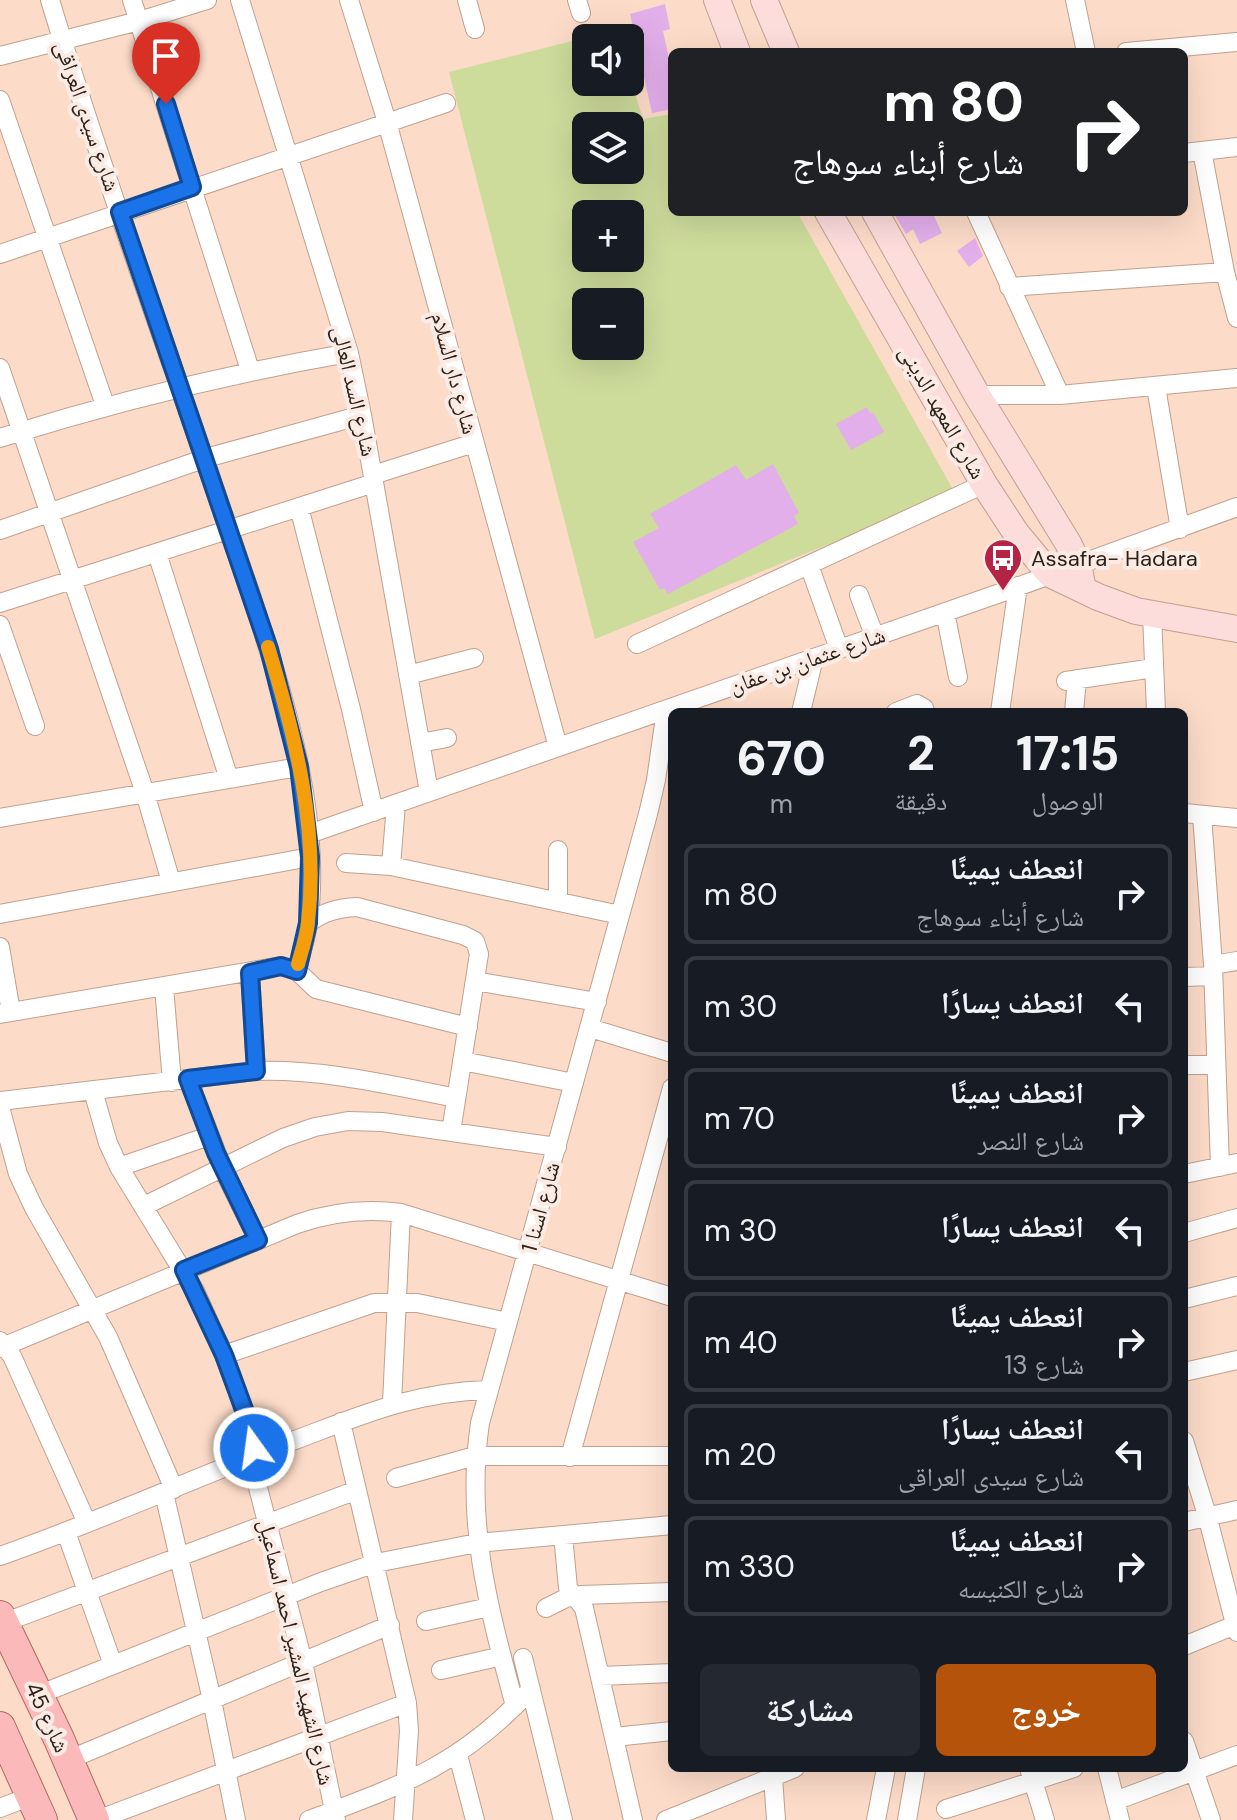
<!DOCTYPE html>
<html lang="ar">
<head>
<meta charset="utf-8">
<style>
  body { margin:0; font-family:"DM Sans","Noto Naskh Arabic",sans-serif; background:#242831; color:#f1f3f6; direction:rtl; height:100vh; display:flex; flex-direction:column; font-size:30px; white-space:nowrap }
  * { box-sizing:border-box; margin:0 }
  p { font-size:26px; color:#9ea1a6 }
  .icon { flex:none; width:44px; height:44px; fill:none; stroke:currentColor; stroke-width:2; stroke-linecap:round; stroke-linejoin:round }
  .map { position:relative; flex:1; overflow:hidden; direction:ltr }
  .sheet { position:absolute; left:668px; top:708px; width:520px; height:1064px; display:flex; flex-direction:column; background:#171b24; border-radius:12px; box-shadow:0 8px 32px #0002; direction:rtl }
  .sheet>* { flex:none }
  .banner { position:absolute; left:668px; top:48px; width:520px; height:168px; border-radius:12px; box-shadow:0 8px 32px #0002; direction:rtl; background:#202124; color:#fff; overflow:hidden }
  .controls { position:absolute; left:572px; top:24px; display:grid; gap:16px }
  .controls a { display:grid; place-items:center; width:72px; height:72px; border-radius:12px; background:#171b24; box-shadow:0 8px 32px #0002; font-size:40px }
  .pin { position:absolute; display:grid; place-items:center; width:68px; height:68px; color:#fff; margin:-82px -34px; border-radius:50% 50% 50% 0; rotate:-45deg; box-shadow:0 0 8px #0007 }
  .pin .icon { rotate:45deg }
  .me { position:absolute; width:88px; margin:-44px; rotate:346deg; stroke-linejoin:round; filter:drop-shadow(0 0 6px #0008) }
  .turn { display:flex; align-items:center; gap:28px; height:168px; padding:0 32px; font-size:36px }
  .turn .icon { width:104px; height:104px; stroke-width:2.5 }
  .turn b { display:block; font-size:56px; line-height:68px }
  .eta { display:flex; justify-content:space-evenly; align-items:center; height:136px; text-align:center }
  .eta b { font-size:48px; font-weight:800; line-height:56px }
  .primary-button { display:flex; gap:16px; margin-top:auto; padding:16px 32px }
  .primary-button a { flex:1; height:92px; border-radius:12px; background:#b45309; color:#fff; font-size:32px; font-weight:800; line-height:92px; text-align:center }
  .primary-button a+a { background:#242831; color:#f1f3f6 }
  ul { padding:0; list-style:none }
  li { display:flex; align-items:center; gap:24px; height:100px; margin:0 16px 12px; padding:0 16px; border:4px solid #363941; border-radius:12px }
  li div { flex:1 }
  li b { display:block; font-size:30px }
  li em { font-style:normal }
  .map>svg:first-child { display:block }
</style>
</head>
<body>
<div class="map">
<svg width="1237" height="1820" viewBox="0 0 1237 1820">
  <rect width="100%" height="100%" fill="#fcdbc8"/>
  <!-- green -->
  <path fill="#cddb9b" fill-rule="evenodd" d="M616 30 618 38H586V82H630V77L643 119 672 114V212H797L955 493 595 639 449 72ZM586 126H630V170H586ZM586 214H630V258H586ZM586 302H630V346H586Z"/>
  <!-- building -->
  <path fill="#e3afeb" d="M665 4 670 29 663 31 672 72V109L652 113 630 14Z
    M893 212H932L942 233 920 244 913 229 906 234Z
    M975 238 983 256 969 267 957 251Z
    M867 407 870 414 873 412 884 432 851 450 836 424Z
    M773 464 799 513 794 516 798 524 668 594 664 588 660 590 633 542 659 528 650 514 736 465 746 480Z"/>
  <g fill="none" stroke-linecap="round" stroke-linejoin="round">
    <defs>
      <path id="street" d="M50 0C89 129 134 258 179 385 203 454 227 523 250 592 283 691 323 818 308 924 306 939 300 955 297 971
        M132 0 250 370
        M240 0 349 353 362 415 429 792
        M349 0 387 122 558 747
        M467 0 475 29
        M577 0 581 13
        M1075 0 1086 52
        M1126 52 1237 42
        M0 56 139 21 207 0
        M0 100 105 405
        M1202 151 1225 272 1237 318
        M1184 153 1237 147
        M976 212 1060 395
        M0 254 446 103
        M1009 287 1225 272
        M0 368 145 793 171 882
        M1156 387 1180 529
        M977 395H1060L1237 378
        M0 438C118 401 227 374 349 353
        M373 475 474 443
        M299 507 351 709 374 812
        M0 530 206 458 362 415
        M157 553 229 779
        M809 565 839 649
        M859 595 875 637
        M0 603 374 483
        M945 612 958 677
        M1152 614 1156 712
        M0 625 35 726
        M637 644 984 484
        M408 675 474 658
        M1066 681 1154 668
        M801 712 814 658
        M896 712 917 704 924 708 925 712
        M1000 712 1018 586
        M1074 712 1077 679
        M420 743 447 738
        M1184 813 1237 818
        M1202 815 1213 965 1220 1167
        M0 818 299 767
        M309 834 1003 592 1237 507
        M346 863 391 866 620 915
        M391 866 396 804
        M558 902V850
        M0 914 310 857
        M308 923C324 912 337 908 357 907L463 935 475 941 479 954 451 1132
        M0 947 11 1012
        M1213 965 1237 961
        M250 973 256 1071
        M1184 977 1213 976
        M475 981 597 1002
        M164 987 172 1082
        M0 1014 281 966 297 971 316 989 468 1027
        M590 1028 672 1053
        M462 1061 574 1083
        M1184 1065H1216
        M188 1079 223 1169 258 1240
        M93 1091 108 1143 119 1167 195 1291 224 1355 253 1434 254 1472 303 1662 336 1820
        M0 1101 256 1071C324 1069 390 1085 456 1098
        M0 1107 18 1174 34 1208 108 1337 174 1489
        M119 1167 209 1136
        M1184 1174 1237 1163
        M144 1206 283 1138 315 1127 348 1121 382 1122 557 1147
        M1184 1233 1237 1218
        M1184 1299 1237 1286
        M0 1341 12 1356 87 1523
        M0 1348 297 1224C332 1212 364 1208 401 1213L672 1297
        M224 1355 374 1303H417L508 1322
        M1184 1372 1237 1360
        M392 1403 401 1213
        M341 1422 407 1703 409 1731 403 1820
        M1184 1441 1207 1515 1237 1632
        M570 1457 672 1088
        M396 1478 475 1456H672
        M164 1493 212 1700 236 1820
        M1184 1522 1237 1510
        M66 1532 113 1665
        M563 1535 568 1588 584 1608 633 1820
        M0 1556C100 1521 196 1477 295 1440 362 1415 414 1392 488 1390
        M546 1608 566 1598 581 1595 672 1592
        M426 1621 489 1607
        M3 1623 357 1490
        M1184 1646 1235 1625
        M523 1658 563 1820
        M441 1670 502 1656
        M600 1676 672 1673
        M38 1695 321 1582 376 1563 477 1543 672 1525
        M515 1706C489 1609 465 1525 480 1423L648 814 656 780 666 710
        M614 1737 672 1731
        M1184 1741 1211 1820
        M458 1755 475 1820
        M68 1760 390 1625
        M1029 1768 1045 1820
        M1107 1768 1120 1820
        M773 1777 776 1820
        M1115 1801 1237 1755
        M0 1808 31 1796
        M946 1809 1074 1768
        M97 1820 407 1703
        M309 1820C402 1785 462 1765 531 1689
        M666 1820 795 1768
        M876 1820 886 1768
        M907 1820 916 1768"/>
      <path id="secondary" d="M717 0 737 52
        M764 0 786 52
        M828 212 984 484 1016 533 1050 574 1098 597 1136 611 1237 629
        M875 212 977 395 1068 543 1078 564 1083 590"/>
      <path id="primary" d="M0 1616 59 1739 94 1820
        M0 1727 42 1820"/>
    </defs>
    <!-- street casing -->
    <use href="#street" stroke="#c0a08e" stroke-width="20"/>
    <!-- secondary casing -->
    <use href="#secondary" stroke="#c0a08e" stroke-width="28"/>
    <!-- primary casing -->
    <use href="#primary" stroke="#b26663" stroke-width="32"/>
    <!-- street -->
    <use href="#street" stroke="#fff" stroke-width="18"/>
    <!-- secondary -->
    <use href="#secondary" stroke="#fddcdc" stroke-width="26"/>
    <!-- primary -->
    <use href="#primary" stroke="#fbb9b9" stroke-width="30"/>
  </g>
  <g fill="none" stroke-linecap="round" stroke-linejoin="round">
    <defs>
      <path id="route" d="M166 104 192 187 120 212 269 649 299 767 310 857 308 923 297 971 281 966 250 973 256 1071 188 1079 216 1153 258 1240 184 1270 224 1355 253 1434 254 1448"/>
    </defs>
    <!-- route casing -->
    <use href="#route" stroke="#114b97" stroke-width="20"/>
    <!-- route -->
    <use href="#route" stroke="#1a73e8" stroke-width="14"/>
    <!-- slow -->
    <path stroke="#f59e0b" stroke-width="14" d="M268 647C295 735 319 829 308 922 307 936 302 950 298 964"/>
  </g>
  <!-- icons -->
  <defs>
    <symbol id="bus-pin" viewBox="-11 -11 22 30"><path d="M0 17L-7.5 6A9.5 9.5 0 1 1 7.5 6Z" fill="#b52445" stroke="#faece5"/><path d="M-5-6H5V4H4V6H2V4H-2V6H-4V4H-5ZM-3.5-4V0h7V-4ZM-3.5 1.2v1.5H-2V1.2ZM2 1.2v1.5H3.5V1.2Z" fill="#fff"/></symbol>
  </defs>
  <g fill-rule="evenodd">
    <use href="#bus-pin" x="981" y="536" width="44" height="60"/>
  </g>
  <g text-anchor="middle" stroke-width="8" stroke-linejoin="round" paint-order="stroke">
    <!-- street labels -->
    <g font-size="22" fill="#2d211a" stroke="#faece5">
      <text transform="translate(88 116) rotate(71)" y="8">شارع سيدى العراقى</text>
      <text transform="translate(455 373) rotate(75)" y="8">شارع دار السلام</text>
      <text transform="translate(355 391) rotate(77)" y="8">شارع السد العالى</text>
      <text transform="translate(943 412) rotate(60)" y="8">شارع المعهد الدينى</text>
      <text transform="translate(807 660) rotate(-19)" y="8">شارع عثمان بن عفان</text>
      <text transform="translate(540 1207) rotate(-75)" y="8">شارع اسنا 1</text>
      <text transform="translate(297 1652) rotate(77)" y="8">شارع الشهيد المشير احمد اسماعيل</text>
      <text transform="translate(48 1717) rotate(65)" y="8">شارع 45</text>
    </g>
    <!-- poi labels -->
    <g font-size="22" fill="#2d211a" stroke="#faece5" text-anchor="start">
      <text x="1031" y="566">Assafra- Hadara</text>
    </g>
  </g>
</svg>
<div class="controls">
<a><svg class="icon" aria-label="sound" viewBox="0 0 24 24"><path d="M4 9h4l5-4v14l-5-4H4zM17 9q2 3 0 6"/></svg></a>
<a><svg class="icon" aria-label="layers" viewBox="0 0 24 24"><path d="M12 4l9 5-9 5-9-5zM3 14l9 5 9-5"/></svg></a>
<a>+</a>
<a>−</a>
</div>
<div class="pin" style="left:166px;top:104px;background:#d93025"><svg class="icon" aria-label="arrive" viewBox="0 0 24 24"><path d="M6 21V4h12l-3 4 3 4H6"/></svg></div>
<svg class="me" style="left:254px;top:1448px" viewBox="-20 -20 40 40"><circle r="17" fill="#1a73e8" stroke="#fff" stroke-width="3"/><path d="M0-11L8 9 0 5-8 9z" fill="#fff"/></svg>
<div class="banner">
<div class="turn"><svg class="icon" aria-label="right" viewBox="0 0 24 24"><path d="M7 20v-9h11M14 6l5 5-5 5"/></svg><div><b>80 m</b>شارع أبناء سوهاج</div></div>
</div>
<section class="sheet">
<div class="eta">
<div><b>17:15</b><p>الوصول</p></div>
<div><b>2</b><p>دقيقة</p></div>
<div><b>670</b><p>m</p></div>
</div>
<ul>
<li><svg class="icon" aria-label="right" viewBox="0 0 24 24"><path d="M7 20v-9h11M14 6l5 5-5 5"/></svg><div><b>انعطف يمينًا</b><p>شارع أبناء سوهاج</p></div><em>80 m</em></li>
<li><svg class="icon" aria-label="left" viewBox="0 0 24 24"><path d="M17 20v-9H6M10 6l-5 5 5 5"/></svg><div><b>انعطف يسارًا</b></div><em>30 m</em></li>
<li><svg class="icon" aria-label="right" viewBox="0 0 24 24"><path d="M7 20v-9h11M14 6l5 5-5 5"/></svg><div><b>انعطف يمينًا</b><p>شارع النصر</p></div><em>70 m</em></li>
<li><svg class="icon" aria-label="left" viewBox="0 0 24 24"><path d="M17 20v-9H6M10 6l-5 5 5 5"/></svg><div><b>انعطف يسارًا</b></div><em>30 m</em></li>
<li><svg class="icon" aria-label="right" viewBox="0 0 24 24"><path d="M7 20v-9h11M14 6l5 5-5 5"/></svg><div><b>انعطف يمينًا</b><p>شارع 13</p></div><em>40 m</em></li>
<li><svg class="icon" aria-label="left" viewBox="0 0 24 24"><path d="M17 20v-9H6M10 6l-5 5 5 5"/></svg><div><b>انعطف يسارًا</b><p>شارع سيدى العراقى</p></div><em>20 m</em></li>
<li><svg class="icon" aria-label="right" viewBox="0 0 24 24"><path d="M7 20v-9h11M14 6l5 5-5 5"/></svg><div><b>انعطف يمينًا</b><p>شارع الكنيسه</p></div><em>330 m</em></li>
</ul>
<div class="primary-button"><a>خروج</a><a>مشاركة</a></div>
</section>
</div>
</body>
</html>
